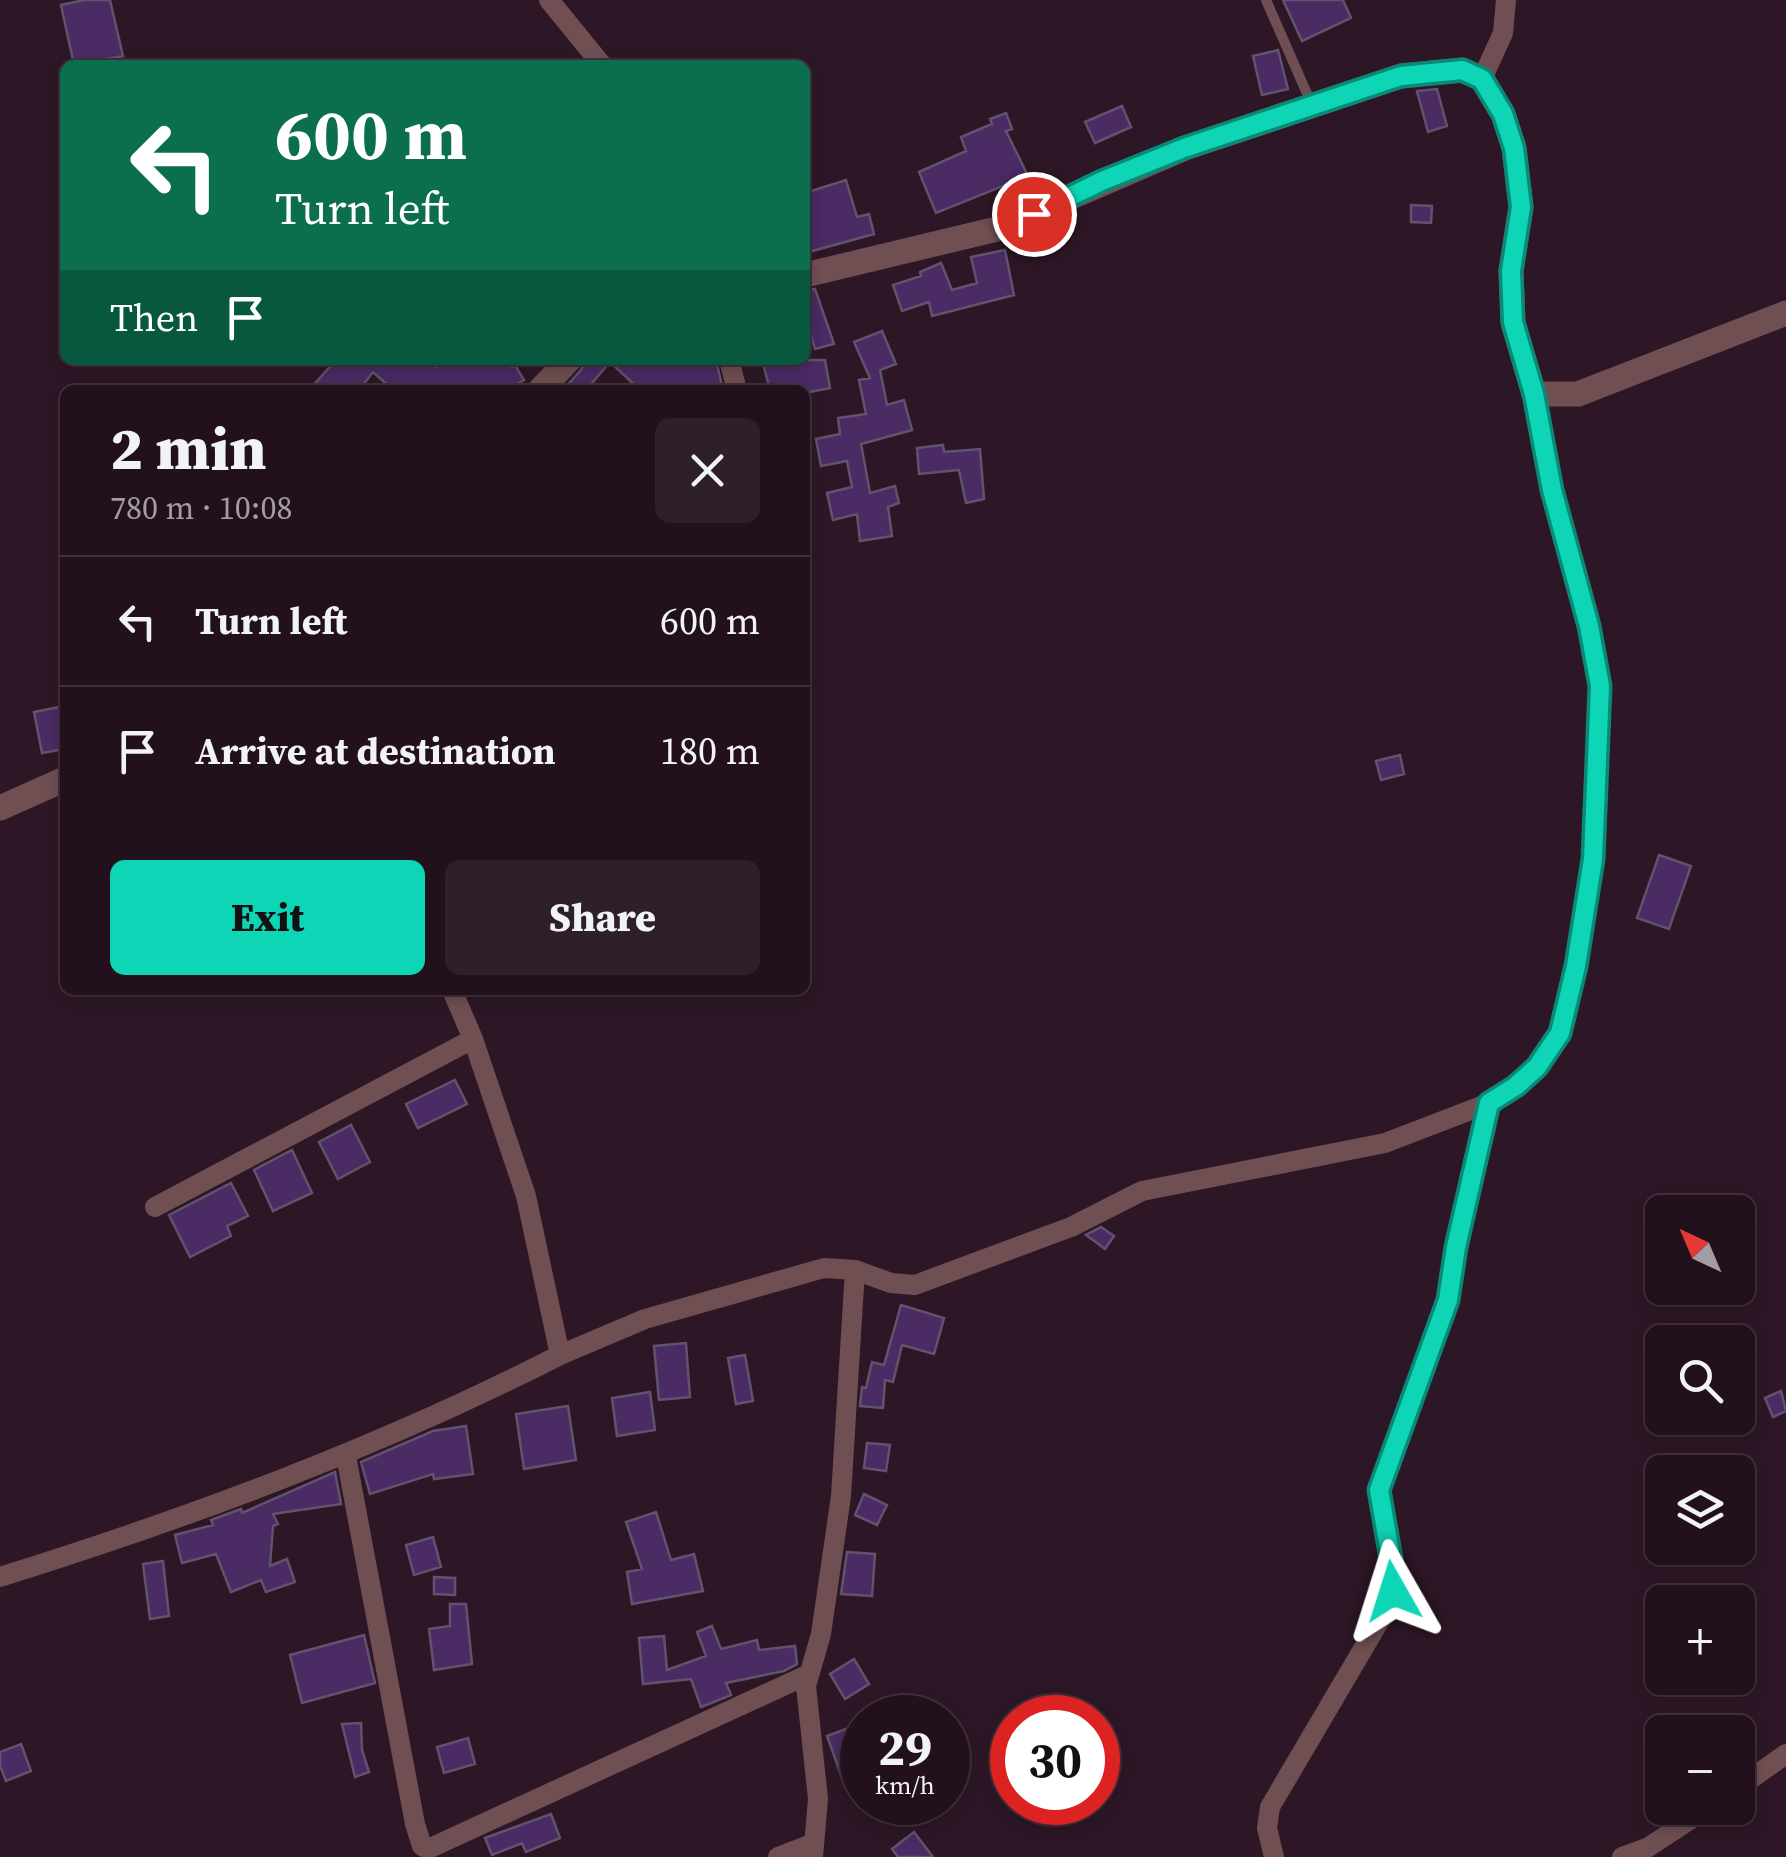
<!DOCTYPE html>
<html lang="en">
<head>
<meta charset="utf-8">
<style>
  body { margin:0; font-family:"Source Serif 4",serif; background:#2e1f29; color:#f1f3f6; height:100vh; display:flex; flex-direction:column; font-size:38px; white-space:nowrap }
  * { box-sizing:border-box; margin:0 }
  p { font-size:32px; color:#a29da3 }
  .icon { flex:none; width:55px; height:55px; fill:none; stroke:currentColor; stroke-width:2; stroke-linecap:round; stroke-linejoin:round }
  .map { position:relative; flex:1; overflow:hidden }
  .side { position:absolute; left:60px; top:385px; width:750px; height:610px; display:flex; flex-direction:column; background:#22111c; border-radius:15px; box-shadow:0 5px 15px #0003,0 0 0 2px #3f313b }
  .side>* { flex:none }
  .guide { position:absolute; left:60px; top:60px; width:750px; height:305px; border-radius:15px; box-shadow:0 5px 15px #0003,0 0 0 2px #3f313b; background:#0b6e4f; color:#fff; overflow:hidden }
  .needle { width:65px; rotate:316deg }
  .fabs { position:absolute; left:1645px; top:1195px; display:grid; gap:20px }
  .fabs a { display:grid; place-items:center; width:110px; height:110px; border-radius:15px; background:#22111c; box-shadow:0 5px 15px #0003,0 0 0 2px #3f313b; font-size:50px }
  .speed { position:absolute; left:840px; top:1695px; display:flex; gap:20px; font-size:50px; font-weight:700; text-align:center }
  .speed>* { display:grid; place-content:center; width:130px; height:130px; border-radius:50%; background:#22111c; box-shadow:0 5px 15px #0003,0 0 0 2px #3f313b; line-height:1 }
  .speed small { font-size:25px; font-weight:400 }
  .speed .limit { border:15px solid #d22; background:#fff; color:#111 }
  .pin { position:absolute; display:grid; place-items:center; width:85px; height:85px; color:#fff; margin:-42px; border:5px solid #fff; border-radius:50%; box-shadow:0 2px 10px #0007 }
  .me { position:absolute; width:110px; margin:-55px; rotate:354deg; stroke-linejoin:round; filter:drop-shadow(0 0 8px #0008) }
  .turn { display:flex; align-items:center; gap:35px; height:210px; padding:0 50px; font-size:45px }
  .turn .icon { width:130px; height:130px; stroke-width:2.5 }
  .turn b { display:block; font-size:70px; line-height:85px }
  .then { display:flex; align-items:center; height:95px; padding:0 50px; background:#0003; gap:20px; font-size:38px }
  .round { display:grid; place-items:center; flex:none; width:105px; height:105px; border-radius:15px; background:#2e1f29 }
  .summary { display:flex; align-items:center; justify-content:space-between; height:170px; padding:0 50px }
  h1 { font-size:60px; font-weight:800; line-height:75px }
  .cta { display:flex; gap:20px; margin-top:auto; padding:20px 50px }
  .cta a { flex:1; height:115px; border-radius:15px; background:#0ed5b5; color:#111; font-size:40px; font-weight:800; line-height:115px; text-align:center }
  .cta a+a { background:#2e1f29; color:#f1f3f6 }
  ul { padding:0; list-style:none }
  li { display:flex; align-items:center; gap:30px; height:130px; padding:0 50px; border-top:2px solid #3f313b }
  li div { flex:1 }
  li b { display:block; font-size:38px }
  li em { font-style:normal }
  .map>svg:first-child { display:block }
</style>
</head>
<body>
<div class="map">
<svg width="1786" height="1857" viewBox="0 0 1786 1857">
  <rect width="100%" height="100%" fill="#2d1726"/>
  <!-- building -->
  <path fill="#4a2b64" stroke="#60536d" stroke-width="2.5" d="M84 0H110L123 56 74 65 61 5Z
    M1283 0H1343L1351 18 1302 41Z
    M1278 50 1288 89 1262 95 1253 56Z
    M1437 89 1447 126 1428 132 1417 91Z
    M1122 106 1131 127 1095 143 1085 122Z
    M1006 113 1012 129 1006 131 1028 176 936 213 919 172 966 151 961 137 992 124 990 119Z
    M846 180 857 217 869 214 874 234 805 253V193Z
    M1411 205 1432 206 1431 223 1411 222Z
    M1005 250 1014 295 932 316 929 302 902 311 893 285 921 276 920 272 941 263 952 290 977 283 971 257Z
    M815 289 834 344 815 349 805 314V291Z
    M882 331 896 364 880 370 887 405 904 400 912 430 861 444 870 493 895 486 899 503 888 507 892 536 860 541 857 514 833 520 827 493 852 487 847 461 821 466 816 439 840 434 838 418 866 414 859 380 870 378 854 342Z
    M336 360H430L437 367 445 360H504L512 367 515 365 524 380 508 390H393L373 372 359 390H309Z
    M585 360H716L723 390H640L610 362 586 390H563L581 370Z
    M762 360H825L830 388 805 393V390H770Z
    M943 445 944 452 980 449 984 499 966 503 959 470 919 474 917 448Z
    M59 707 65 749 42 753 34 712Z
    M1400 755 1404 774 1381 780 1376 761Z
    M1659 855 1691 866 1669 929 1637 918Z
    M455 1080 467 1104 418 1128 406 1104Z
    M351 1125 370 1162 338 1179 319 1142Z
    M292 1150 312 1193 273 1211 254 1170Z
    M231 1183 248 1216 227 1226 231 1236 190 1257 169 1215Z
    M1101 1227 1114 1236 1105 1249 1086 1235Z
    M901 1305 944 1318 934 1354 902 1345 893 1382 885 1380 883 1408 860 1406 862 1387 866 1388 872 1362 884 1365Z
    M686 1343 690 1397 659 1400 654 1346Z
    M745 1355 753 1401 736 1404 728 1358Z
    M1781 1391 1786 1411 1773 1417 1765 1398Z
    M650 1392 655 1430 617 1436 612 1398Z
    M568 1406 576 1460 524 1469 516 1414Z
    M466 1426 473 1474 434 1479 433 1474 370 1494 361 1462 433 1431Z
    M867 1443 890 1445 886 1471 864 1468Z
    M335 1472 341 1504 273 1514 278 1524 273 1526 270 1566 287 1559 295 1582 266 1592 261 1580 231 1592 216 1554 182 1563 175 1535 213 1525 211 1520 241 1509 242 1513Z
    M864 1494 887 1505 877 1525 855 1515Z
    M656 1512 671 1560 694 1554 703 1591 632 1604 627 1572 642 1569 626 1522Z
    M433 1537 441 1567 414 1575 406 1545Z
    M847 1552 875 1554 872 1596 841 1594Z
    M163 1561 169 1616 150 1619 143 1564Z
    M434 1577 455 1578V1595L434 1594Z
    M450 1604H466L472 1664 434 1670 429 1629 450 1626Z
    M712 1626 721 1649 757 1640 759 1650 795 1646 797 1664 784 1671 726 1683 731 1695 701 1707 691 1679 643 1684 639 1638 664 1636 667 1670 706 1656 697 1632Z
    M364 1635 375 1683 302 1703 290 1655Z
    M854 1659 869 1684 845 1699 830 1674Z
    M361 1723 362 1750 369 1772 355 1777 342 1724Z
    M862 1723V1771L842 1778 827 1736Z
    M468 1738 475 1764 444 1773 437 1747Z
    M21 1744 31 1771 6 1781 0 1766V1752Z
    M551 1814 560 1838 526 1852 522 1843 492 1855 485 1838Z
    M914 1832 933 1857H898L892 1849Z"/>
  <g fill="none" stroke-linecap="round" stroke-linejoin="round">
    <!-- service -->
    <path stroke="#704f52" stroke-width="10" d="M1266 0 1312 105"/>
    <!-- minor -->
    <path stroke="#704f52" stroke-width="20" d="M549 0 602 65
      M1482 79 1503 33 1506 0
      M729 360 737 390
      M155 1207 473 1039
      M560 1355 645 1319 824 1268 855 1270 891 1283 915 1285 1071 1227 1142 1191 1385 1143 1489 1103 1516 1086 1549 1050 1560 1033 1576 966 1593 859 1600 686 1589 627 1545 458 1534 394
      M346 1456 415 1824 422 1846 428 1849 807 1675
      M0 1577C192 1517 380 1447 560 1355L526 1196 473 1039 452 990
      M1738 1788 1786 1754
      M778 1857 814 1843
      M813 1857 818 1799 806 1686 821 1634 841 1496 855 1270
      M1274 1857 1267 1828 1270 1807 1383 1615 1394 1577 1379 1491 1448 1300 1456 1247 1489 1103
      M1622 1857 1647 1848 1708 1808"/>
    <!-- tertiary -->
    <path stroke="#704f52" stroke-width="25" d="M805 275 997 229 1185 148 1401 76 1463 70 1482 79 1503 114 1514 148 1521 207 1511 271 1513 323 1534 394H1578L1786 313
      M540 390 569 360
      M0 808 65 779"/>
  </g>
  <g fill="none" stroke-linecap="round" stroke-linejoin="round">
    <defs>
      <path id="route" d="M1034 214 1102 181 1184 148 1401 76 1462 70 1482 79 1503 114 1514 148 1521 207 1511 271 1513 322 1534 394 1552 490 1589 626 1600 686 1593 859 1576 966 1560 1033 1537 1067 1516 1086 1489 1103 1456 1247 1448 1300 1379 1490 1394 1576 1393 1591"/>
    </defs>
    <!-- route casing -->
    <use href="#route" stroke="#098a76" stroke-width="25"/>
    <!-- route -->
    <use href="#route" stroke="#0ed5b5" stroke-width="18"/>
  </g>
</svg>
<div class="fabs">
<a><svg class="needle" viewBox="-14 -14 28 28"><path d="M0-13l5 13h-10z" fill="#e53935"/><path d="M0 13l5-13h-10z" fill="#a29da3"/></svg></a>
<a><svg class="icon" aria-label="search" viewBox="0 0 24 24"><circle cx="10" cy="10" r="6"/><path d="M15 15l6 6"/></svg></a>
<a><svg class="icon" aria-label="layers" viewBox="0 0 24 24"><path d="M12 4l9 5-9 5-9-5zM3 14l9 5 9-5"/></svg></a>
<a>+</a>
<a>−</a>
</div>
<div class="speed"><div>29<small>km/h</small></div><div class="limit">30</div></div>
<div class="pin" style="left:1034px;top:214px;background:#d93025"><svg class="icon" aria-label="arrive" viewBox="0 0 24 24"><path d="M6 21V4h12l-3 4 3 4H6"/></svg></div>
<svg class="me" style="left:1393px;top:1591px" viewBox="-20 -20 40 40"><path d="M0-17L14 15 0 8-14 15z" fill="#0ed5b5" stroke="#fff" stroke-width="4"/></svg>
<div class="guide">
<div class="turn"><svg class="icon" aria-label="left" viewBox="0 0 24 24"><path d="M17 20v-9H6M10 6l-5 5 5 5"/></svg><div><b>600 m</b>Turn left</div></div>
<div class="then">Then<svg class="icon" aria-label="arrive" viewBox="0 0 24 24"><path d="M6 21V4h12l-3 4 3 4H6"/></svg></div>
</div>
<section class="side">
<div class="summary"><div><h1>2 min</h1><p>780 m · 10:08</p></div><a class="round"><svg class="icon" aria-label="close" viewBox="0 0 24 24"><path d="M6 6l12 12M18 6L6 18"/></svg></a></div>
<ul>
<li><svg class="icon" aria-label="left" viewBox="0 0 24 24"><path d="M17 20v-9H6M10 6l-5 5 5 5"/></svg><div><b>Turn left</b></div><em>600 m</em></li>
<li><svg class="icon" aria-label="arrive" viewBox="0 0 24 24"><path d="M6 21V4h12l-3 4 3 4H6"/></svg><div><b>Arrive at destination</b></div><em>180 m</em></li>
</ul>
<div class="cta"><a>Exit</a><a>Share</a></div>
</section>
</div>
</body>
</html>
